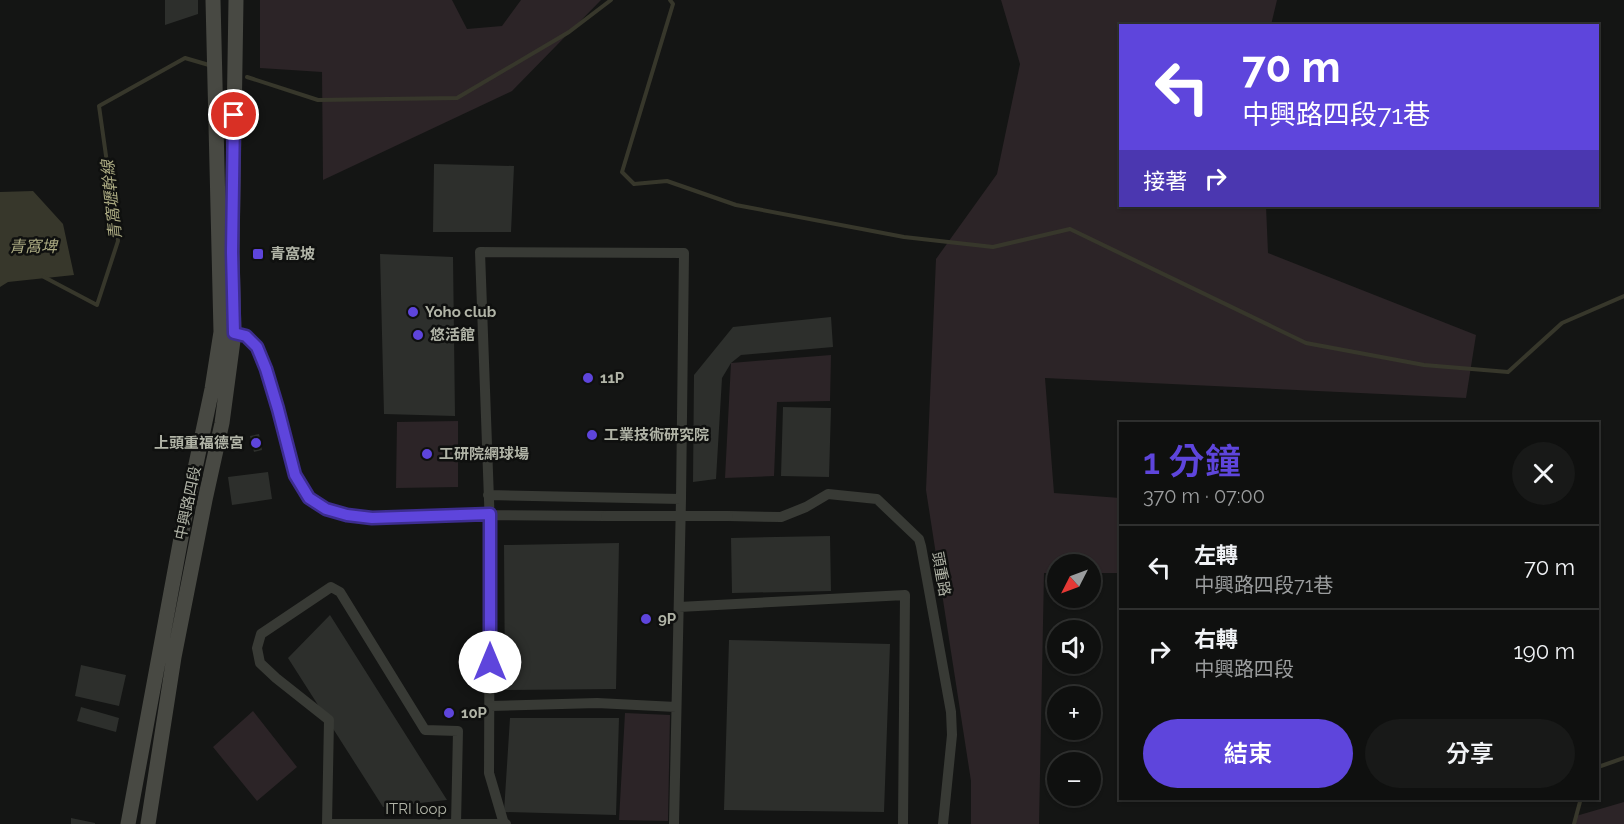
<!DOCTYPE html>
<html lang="zh-TW">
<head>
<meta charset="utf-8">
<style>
  body { margin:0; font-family:Raleway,"Noto Sans TC",sans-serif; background:#181918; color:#f1f3f6; height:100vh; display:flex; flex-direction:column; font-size:22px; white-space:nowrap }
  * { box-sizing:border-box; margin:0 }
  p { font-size:20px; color:#9b9d9e }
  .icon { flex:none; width:33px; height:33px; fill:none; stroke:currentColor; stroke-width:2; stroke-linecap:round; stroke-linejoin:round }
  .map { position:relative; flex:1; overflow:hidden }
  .details { position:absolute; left:1119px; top:422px; width:480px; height:378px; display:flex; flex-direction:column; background:#0f100f; border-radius:0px; box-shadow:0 2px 4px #0004,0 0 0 2px #2f302f }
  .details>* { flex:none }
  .hud { position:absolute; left:1119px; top:24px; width:480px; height:183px; border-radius:0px; box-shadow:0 2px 4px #0004,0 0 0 2px #2f302f; background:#5e45dc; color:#fff; overflow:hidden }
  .needle { width:39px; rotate:228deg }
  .controls { position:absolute; left:1047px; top:554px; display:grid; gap:12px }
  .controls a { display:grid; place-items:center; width:54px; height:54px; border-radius:50%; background:#0f100f; box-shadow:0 2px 4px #0004,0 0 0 2px #2f302f; font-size:30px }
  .pin { position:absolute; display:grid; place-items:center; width:51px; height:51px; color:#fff; margin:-26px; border:3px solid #fff; border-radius:50%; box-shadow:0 2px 6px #0007 }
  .me { position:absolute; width:66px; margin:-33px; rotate:0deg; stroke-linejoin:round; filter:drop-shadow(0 0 4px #0008) }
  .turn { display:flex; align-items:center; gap:21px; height:126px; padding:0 24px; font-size:27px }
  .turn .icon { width:78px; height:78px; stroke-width:2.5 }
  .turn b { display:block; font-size:42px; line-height:51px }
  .then { display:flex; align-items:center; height:57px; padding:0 24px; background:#0003; gap:12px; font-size:22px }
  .round { display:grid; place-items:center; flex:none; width:63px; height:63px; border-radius:32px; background:#181918 }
  .overview { display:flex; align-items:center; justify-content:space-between; height:102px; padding:0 24px }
  h1 { font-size:36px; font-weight:600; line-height:45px; color:#5e45dc }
  .cta { display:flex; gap:12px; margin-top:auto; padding:12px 24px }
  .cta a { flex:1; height:69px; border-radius:36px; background:#5e45dc; color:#fff; font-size:24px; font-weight:600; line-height:69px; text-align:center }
  .cta a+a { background:#181918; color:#f1f3f6 }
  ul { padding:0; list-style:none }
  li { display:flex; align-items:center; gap:18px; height:84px; padding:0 24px; border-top:2px solid #2f302f }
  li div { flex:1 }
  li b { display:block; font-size:22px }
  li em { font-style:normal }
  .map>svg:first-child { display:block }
</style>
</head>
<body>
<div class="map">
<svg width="1624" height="824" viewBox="0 0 1624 824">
  <rect width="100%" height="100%" fill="#141514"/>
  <!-- green -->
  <path fill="#2c2427" d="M260 0H452L467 29 502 26 521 0H601L512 91 323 180 322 72 260 68Z
    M1001 0H1277L1271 25 1120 26V206H1266L1268 253 1476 335 1466 398 1045 378 1054 493 1120 498V573H1091L1090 564H1058L1057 573H1044L1039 824H971V781L926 490 936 259 997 174 1020 64Z
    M831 355 830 401 777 402 774 476 725 478 731 363Z
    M458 421V487L396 488 397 422Z
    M253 711 297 767 257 801 213 747Z
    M625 713 670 715 668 821 619 820Z
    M1624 802V824H1573L1576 816Z"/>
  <!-- water -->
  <path fill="#37372b" d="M33 191 63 224 74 275 8 282 0 287V192Z"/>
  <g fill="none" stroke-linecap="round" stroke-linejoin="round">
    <!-- stream -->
    <path stroke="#37372b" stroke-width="4" d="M670 0 673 4 622 172 634 184 667 181 736 205 904 237 993 247 1070 229 1306 343 1424 365 1508 372 1562 323 1624 296
      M247 77 318 100 457 98 569 32 611 0
      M44 277 97 305 118 241 99 106 185 58 209 65
      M1598 767 1624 758
      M1574 824 1581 798"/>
  </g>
  <!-- building -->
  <path fill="#2d2f2c" d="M165 0H198V14L165 25Z
    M434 164 514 166 511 232H433Z
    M380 254 453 257 455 416 384 414Z
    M831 317 833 347 741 355 731 363 722 378 716 479 693 482 694 375 733 327Z
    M783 407 831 408 829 477 781 476Z
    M259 434 262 450 254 452 250 436Z
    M268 472 272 499 232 505 228 477Z
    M830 536 831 591 732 593 731 538Z
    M619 543 616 689 505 690 504 545Z
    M330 615 447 800 383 807 288 658Z
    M729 640 890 644 884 812 724 810Z
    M81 665 126 675 119 706 75 696Z
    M81 707 119 718 116 732 77 721Z
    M510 718H619L616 815 504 812Z
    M71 818 95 823V824H71Z"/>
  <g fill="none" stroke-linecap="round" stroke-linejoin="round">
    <!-- minor -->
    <path stroke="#383a35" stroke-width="10" d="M230 333 246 336 257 347 266 369 277 409 295 475 309 498 326 509 347 515 372 518 490 515 606 516
      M488 495 681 499
      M728 516 781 517 806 507 828 494 877 499 919 539 921 546 951 712 952 735 943 824
      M679 607 905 595 903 824
      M490 706 597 703 676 707
      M327 824 329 720 276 678 260 663 257 648 261 634 331 587 340 592 425 730 458 731 456 824
      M327 824H506
      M504 824 489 773 490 527 480 252 684 253 681 499 674 824"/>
    <!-- secondary -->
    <path stroke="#484943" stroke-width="15" d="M128 824 186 511 212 389 221 332 213 0
      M148 824 174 657 205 500 222 423 234 333 232 252 236 0"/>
    <!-- minor-bridge -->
    <path stroke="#383a35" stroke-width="10" d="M606 516H728"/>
  </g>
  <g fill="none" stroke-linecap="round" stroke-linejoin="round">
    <defs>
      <path id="route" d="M234 115 232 252 234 333 246 336 257 347 266 369 278 409 295 475 309 498 326 509 347 515 372 518 490 514V662"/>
    </defs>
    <!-- route casing -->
    <use href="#route" stroke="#3d2d8f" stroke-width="15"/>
    <!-- route -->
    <use href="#route" stroke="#5e45dc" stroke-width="10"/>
  </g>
  <!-- markers -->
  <g fill="#5e45dc" stroke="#0f100f" stroke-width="2">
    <rect x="252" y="248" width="12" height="12" rx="3"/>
    <circle cx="413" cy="312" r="6"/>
    <circle cx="418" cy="335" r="6"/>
    <circle cx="588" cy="378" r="6"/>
    <circle cx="592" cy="435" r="6"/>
    <circle cx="256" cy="443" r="6"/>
    <circle cx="427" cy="454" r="6"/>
    <circle cx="646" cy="619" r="6"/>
    <circle cx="449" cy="713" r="6"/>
  </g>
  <g text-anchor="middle" stroke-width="5" stroke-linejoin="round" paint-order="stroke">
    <!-- poi labels -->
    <g font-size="15" font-weight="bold" fill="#b1b4a7" stroke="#0f100f" text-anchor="start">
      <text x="270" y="259">青窩坡</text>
      <text x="425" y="317">Yoho club</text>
      <text x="430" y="340">悠活館</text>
      <text x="600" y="383">11P</text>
      <text x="604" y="440">工業技術研究院</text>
      <text x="244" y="448" text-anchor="end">上頭重福德宮</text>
      <text x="439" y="459">工研院網球場</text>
      <text x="658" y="624">9P</text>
      <text x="461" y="718">10P</text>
    </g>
    <!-- street labels -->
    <g font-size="15" fill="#b1b4a7" stroke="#0f100f">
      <text transform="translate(188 503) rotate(-78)" y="5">中興路四段</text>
      <text transform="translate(941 574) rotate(80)" y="5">頭重路</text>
      <text x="416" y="814">ITRI loop</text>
    </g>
    <!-- water labels -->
    <g font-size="16" font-style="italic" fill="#abaa82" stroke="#0f100f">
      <text transform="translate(111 200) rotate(-96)" y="6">青窩壢幹線</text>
      <text x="33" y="252">青窩埤</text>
    </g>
  </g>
</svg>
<div class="controls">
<a><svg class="needle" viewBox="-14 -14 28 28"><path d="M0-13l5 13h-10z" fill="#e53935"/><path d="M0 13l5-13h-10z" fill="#9b9d9e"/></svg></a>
<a><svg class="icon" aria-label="sound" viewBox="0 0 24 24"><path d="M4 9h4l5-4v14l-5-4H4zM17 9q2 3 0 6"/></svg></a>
<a>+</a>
<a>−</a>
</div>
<div class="pin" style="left:234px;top:115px;background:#d93025"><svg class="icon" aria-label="arrive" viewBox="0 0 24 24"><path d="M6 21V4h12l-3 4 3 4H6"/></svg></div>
<svg class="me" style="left:490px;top:662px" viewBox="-20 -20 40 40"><circle r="19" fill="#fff"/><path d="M0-13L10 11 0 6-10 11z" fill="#5e45dc"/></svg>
<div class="hud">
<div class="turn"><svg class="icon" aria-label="left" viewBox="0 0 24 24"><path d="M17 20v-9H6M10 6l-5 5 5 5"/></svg><div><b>70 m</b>中興路四段71巷</div></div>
<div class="then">接著<svg class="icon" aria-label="right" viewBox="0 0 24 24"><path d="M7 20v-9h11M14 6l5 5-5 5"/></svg></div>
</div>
<section class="details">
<div class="overview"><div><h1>1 分鐘</h1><p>370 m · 07:00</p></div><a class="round"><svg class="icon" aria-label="close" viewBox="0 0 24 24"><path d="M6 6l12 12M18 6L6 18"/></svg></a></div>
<ul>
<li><svg class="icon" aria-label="left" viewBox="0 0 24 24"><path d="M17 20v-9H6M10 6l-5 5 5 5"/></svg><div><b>左轉</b><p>中興路四段71巷</p></div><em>70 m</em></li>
<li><svg class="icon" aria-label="right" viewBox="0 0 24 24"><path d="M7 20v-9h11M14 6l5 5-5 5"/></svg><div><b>右轉</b><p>中興路四段</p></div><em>190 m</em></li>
</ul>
<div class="cta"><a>結束</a><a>分享</a></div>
</section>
</div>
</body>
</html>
